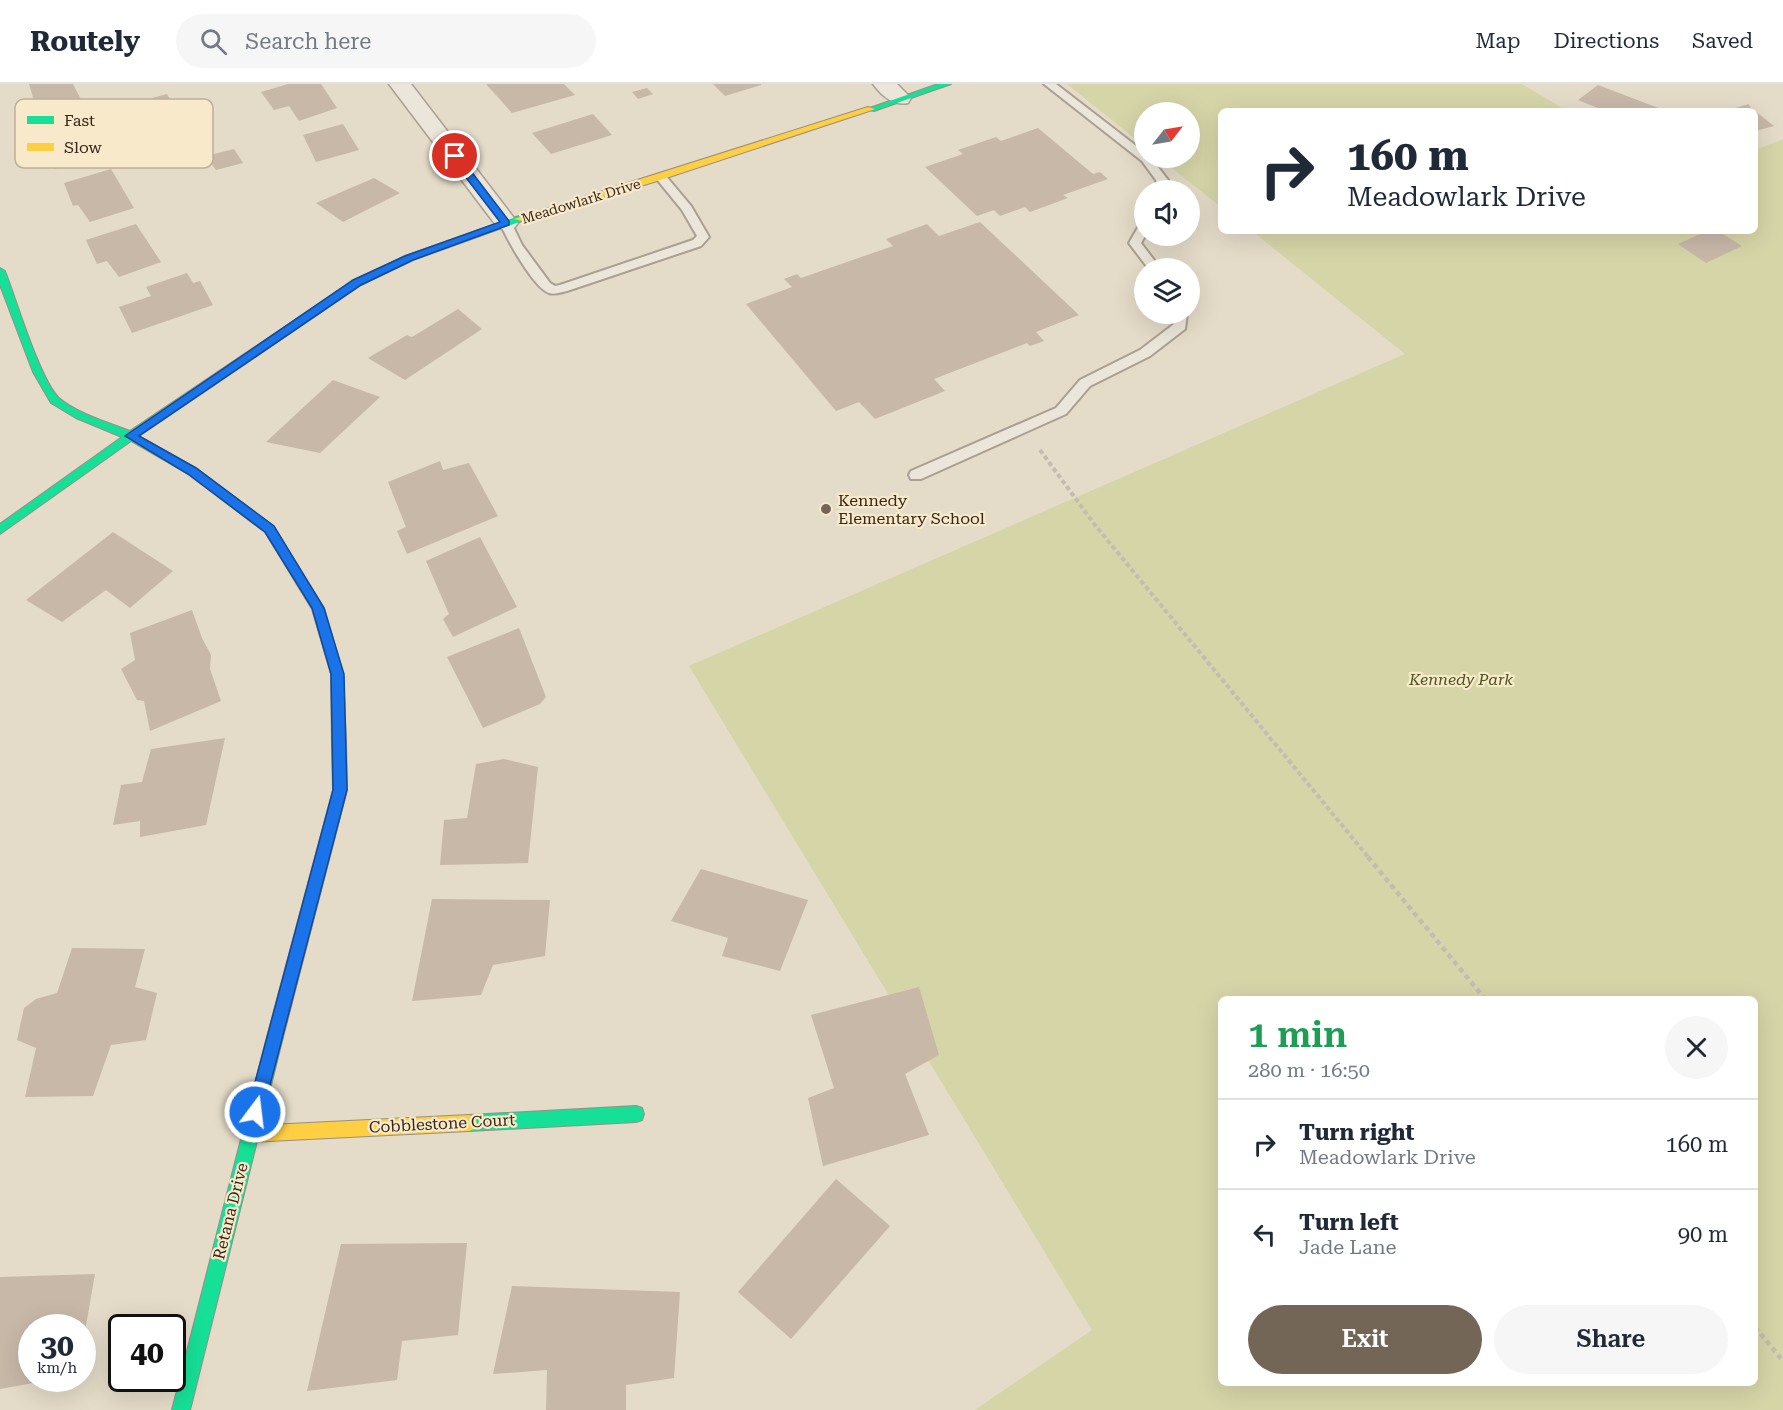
<!DOCTYPE html>
<html lang="en">
<head>
<meta charset="utf-8">
<style>
  body { margin:0; font-family:"Roboto Serif",serif; background:#f6f6f7; color:#1f2937; height:100vh; display:flex; flex-direction:column; font-size:22px; white-space:nowrap }
  * { box-sizing:border-box; margin:0 }
  p { font-size:20px; color:#747a83 }
  .icon { flex:none; width:33px; height:33px; fill:none; stroke:currentColor; stroke-width:2; stroke-linecap:round; stroke-linejoin:round }
  .map { position:relative; flex:1; overflow:hidden }
  .panel { position:absolute; left:1218px; top:912px; width:540px; height:390px; display:flex; flex-direction:column; background:#fff; border-radius:9px; box-shadow:0 6px 24px #0002 }
  .panel>* { flex:none }
  .top-card { position:absolute; left:1218px; top:24px; width:540px; height:126px; border-radius:9px; box-shadow:0 6px 24px #0002; background:#fff; color:#1f2937; overflow:hidden }
  .needle { width:39px; rotate:59deg }
  .tools { position:absolute; left:1134px; top:18px; display:grid; gap:12px }
  .tools a { display:grid; place-items:center; width:66px; height:66px; border-radius:50%; background:#fff; box-shadow:0 6px 24px #0002; font-size:30px }
  .speed { position:absolute; left:18px; top:1230px; display:flex; gap:12px; font-size:30px; font-weight:700; text-align:center }
  .speed>* { display:grid; place-content:center; width:78px; height:78px; border-radius:50%; background:#fff; box-shadow:0 6px 24px #0002; line-height:1 }
  .speed small { font-size:15px; font-weight:400 }
  .speed .limit { border:3px solid #111; border-radius:9px; background:#fff; color:#111 }
  .pin { position:absolute; display:grid; place-items:center; width:51px; height:51px; color:#fff; margin:-26px; border:3px solid #fff; border-radius:50%; box-shadow:0 2px 6px #0007 }
  .me { position:absolute; width:66px; margin:-33px; rotate:15deg; stroke-linejoin:round; filter:drop-shadow(0 0 4px #0008) }
  .turn { display:flex; align-items:center; gap:21px; height:126px; padding:0 30px; font-size:27px }
  .turn .icon { width:78px; height:78px; stroke-width:2.5 }
  .turn b { display:block; font-size:42px; line-height:51px }
  .round { display:grid; place-items:center; flex:none; width:63px; height:63px; border-radius:32px; background:#f6f6f7 }
  .overview { display:flex; align-items:center; justify-content:space-between; height:102px; padding:0 30px }
  h1 { font-size:36px; font-weight:600; line-height:45px; color:#1e9e55 }
  .button { display:flex; gap:12px; margin-top:auto; padding:12px 30px }
  .button a { flex:1; height:69px; border-radius:36px; background:#746657; color:#fff; font-size:24px; font-weight:600; line-height:69px; text-align:center }
  .button a+a { background:#f6f6f7; color:#1f2937 }
  ul { padding:0; list-style:none }
  li { display:flex; align-items:center; gap:18px; height:90px; padding:0 30px; border-top:2px solid #e0e1e3 }
  li div { flex:1 }
  li b { display:block; font-size:22px }
  li em { font-style:normal }
  header { display:flex; align-items:center; gap:36px; box-sizing:border-box; height:84px; padding:0 30px; background:#fff; border-bottom:2px solid #e0e1e3 }
  header strong { font-size:28px }
  nav { display:flex; gap:33px; margin-inline-start:auto; font-size:21px }
  .search { width:420px; height:54px; background:#f6f6f7; display:flex; align-items:center; gap:15px; box-sizing:border-box; padding:0 21px; border-radius:33px; color:#747a83; font-size:22px }
  .map>svg:first-child { display:block }
</style>
</head>
<body>
<header>
<strong>Routely</strong>
<div class="search"><svg class="icon" aria-label="search" viewBox="0 0 24 24"><circle cx="10" cy="10" r="6"/><path d="M15 15l6 6"/></svg>Search here</div>
<nav><a>Map</a><a>Directions</a><a>Saved</a></nav>
</header>
<div class="map">
<svg width="1783" height="1326" viewBox="0 0 1783 1326">
  <rect width="100%" height="100%" fill="#e4dbc8"/>
  <!-- green -->
  <path fill="#d6d5a8" fill-rule="evenodd" d="M1067 0H1522L1567 27H1221V123L1159 74H1190V28H1144V62Z
    M1783 55V1326H975L1092 1246 689 582 1405 270 1252 147H1755V66ZM1221 915H1755V1299H1221Z"/>
  <!-- building -->
  <path fill="#c8b8a8" d="M29 0H73L87 27 35 42 27 24 35 20Z
    M288 0H321L337 24 299 37 289 22 274 26 261 8Z
    M486 0H564L575 11 512 29Z
    M713 0H761V1L725 12Z
    M1598 1 1661 25 1605 27 1578 16Z
    M647 4 653 10 638 15 632 8Z
    M167 10 171 17 155 21 152 14Z
    M1749 20 1750 23 1774 42 1755 47V27H1724Z
    M593 30 612 51 551 70 532 49Z
    M83 40 100 72 55 85 34 53Z
    M343 40 359 66 316 78 303 51Z
    M1038 44 1093 90 1100 88 1108 95 1063 111 1068 114 1030 128 1025 123 1000 132 994 126 977 132 925 83 963 70 958 66 996 53 1001 57Z
    M234 65 243 79 216 86 206 72Z
    M111 85 134 124 90 138 78 121 73 122 64 99Z
    M374 94 400 109 343 138 316 119Z
    M980 138 1079 231 1036 248 1044 257 1030 262 1027 259 934 295 945 307 875 335 859 318 836 327 746 220 792 203 784 195 797 190 801 194 893 162 886 155 927 140 939 152Z
    M136 140 161 178 119 193 107 177 97 180 86 156Z
    M1707 147H1718L1742 162 1706 179 1678 160Z
    M187 189 193 199 200 197 213 221 132 249 119 223 151 212 146 203Z
    M458 225 482 245 405 296 368 274 407 251 412 253Z
    M333 296 380 313 320 369 266 358Z
    M440 377 443 386 469 379 498 432 407 470 397 447 406 443 388 398Z
    M113 448 173 487 130 524 106 506 62 538 26 516Z
    M480 453 517 523 453 553 443 535 449 530 426 477Z
    M192 526 202 554 211 571 210 585 221 617 150 647 144 617 137 616 121 585 135 576 130 549Z
    M519 544 546 613 540 620 483 644 447 573Z
    M225 654 206 741 140 753V737L113 741 121 701 142 698 151 665Z
    M504 675 538 683 528 779 440 781 444 736 467 734 476 680Z
    M701 785 808 816 780 887 722 872 728 854 671 837Z
    M432 815 550 816 545 872 493 881 481 911 412 917Z
    M72 864 145 865 135 903 157 909 146 956 111 961 93 1012 25 1013 36 964 17 956 24 924 36 915 57 909Z
    M919 903 939 971 905 990 929 1051 823 1082 808 1014 834 1004 811 931Z
    M836 1095 890 1142 791 1255 738 1208Z
    M467 1159 458 1251 402 1257 397 1296 307 1307 341 1160Z
    M95 1190 84 1253 82 1244H32V1294L50 1296 0 1305V1193Z
    M512 1202 680 1208 674 1294 626 1301V1326H546L547 1286 493 1290Z"/>
  <g fill="none" stroke-linecap="round" stroke-linejoin="round">
    <defs>
      <path id="lane" d="M1044 0H1056L1144 68V74H1151L1168 96 1167 106H1157L1156 96 1142 77Z
        M661 90 665 91 691 122 709 153 701 162 567 207C562 208 555 211 549 209 533 203 507 155 500 139L506 135 510 136 522 161 550 199 555 202 560 201 693 156 697 152 682 126 655 93Z
        M1140 140H1144L1145 152 1141 159 1160 184H1148L1129 159Z
        M1175 230H1187L1185 245 1150 272 1090 302 1066 330 921 395H911L909 391 911 387 1056 324 1080 296 1140 266 1174 240Z"/>
      <path id="street" d="M389 0H411L514 134 518 139 514 144 506 146 498 144Z
        M873 0H897L911 14 908 19C893 22 882 12 873 0Z"/>
      <path id="fast" d="M938 0H951L874 27 867 25Z
        M519 132 524 135 522 137 413 176 361 201 139 352 196 384 273 442 324 524 343 590 346 658 344 662H334L332 658 331 590 312 525 265 448 188 390 131 357 0 450V440L122 353 76 334 51 319 33 288 0 201V184L5 187C16 215 40 296 59 314 76 329 109 339 130 347L353 197 405 172Z
        M275 946 281 948 283 953 190 1326H172L267 953 269 948Z
        M636 1022 642 1024 644 1030 642 1036 636 1038 469 1047 463 1045 461 1039 463 1033 469 1031Z"/>
      <path id="slow" d="M868 23 875 25 654 98 522 137 514 135Z
        M339 652 344 654 346 658 347 706 283 953 281 958 275 960 269 958 267 953 333 706 332 658 334 654Z
        M469 1031 475 1033 477 1039 475 1045 469 1047 249 1058 243 1056 241 1050 243 1044 249 1042Z"/>
    </defs>
    <!-- lane casing -->
    <use href="#lane" stroke="#a99f92" stroke-width="4"/>
    <!-- street casing -->
    <use href="#street" stroke="#a99f92" stroke-width="3"/>
    <!-- fast casing -->
    <use href="#fast" stroke="#988f82" stroke-width="2"/>
    <!-- slow casing -->
    <use href="#slow" stroke="#988f82" stroke-width="2"/>
    <!-- path-far1 -->
    <path stroke="#c4bcb1" stroke-width="4" stroke-dasharray="4.5 3" stroke-linecap="butt" d="M1040 366 1095 441 1369 774"/>
    <!-- path -->
    <path stroke="#c4bcb1" stroke-width="4.5" stroke-dasharray="5 4" stroke-linecap="butt" d="M1368 773 1485 915
      M1755 1243 1783 1277"/>
    <!-- lane -->
    <use href="#lane" fill="#ece6da" fill-rule="evenodd"/>
    <!-- street -->
    <use href="#street" fill="#ece6da" fill-rule="evenodd"/>
    <!-- fast -->
    <use href="#fast" fill="#16e098" fill-rule="evenodd"/>
    <!-- slow -->
    <use href="#slow" fill="#ffcf43" fill-rule="evenodd"/>
  </g>
  <!-- route -->
  <path fill="#1a73e8" stroke="#114b97" stroke-width="1.5" d="M451 70H458L509 137V141L413 176 361 201 139 352 196 384 274 442 324 524 344 590 347 706 263 1028 261 1034 255 1036 249 1034 247 1028 333 706 331 590 312 524 265 448 188 390 125 352 353 196 405 172 500 138 451 74Z"/>
  <!-- markers -->
  <circle fill="#746657" stroke="#f8e9cb" stroke-width="2" cx="826" cy="425" r="6"/>
  <g text-anchor="middle" stroke-width="4.5" stroke-linejoin="round" paint-order="stroke">
    <!-- far-street labels -->
    <g font-size="14" fill="#37271a" stroke="#f8e9cb">
      <text transform="translate(581 117) rotate(-17)" y="5">Meadowlark Drive</text>
    </g>
    <!-- poi labels -->
    <g font-size="16" fill="#37271a" stroke="#f8e9cb" text-anchor="start">
      <text x="838" y="422">Kennedy<tspan x="838" dy="18">Elementary School</tspan></text>
    </g>
    <!-- park labels -->
    <g font-size="16" font-style="italic" fill="#4a561f" stroke="#f8e9cb">
      <text x="1461" y="601">Kennedy Park</text>
    </g>
    <!-- street labels -->
    <g font-size="16" fill="#37271a" stroke="#f8e9cb">
      <text transform="translate(442 1039) rotate(-3)" y="6">Cobblestone Court</text>
      <text transform="translate(230 1127) rotate(-76)" y="6">Retana Drive</text>
    </g>
  </g>
  <!-- legend -->
  <rect x="15" y="15" width="198" height="69" rx="9" fill="#f8e9cb" stroke="#beaf96" stroke-width="1.5"/>
  <rect x="27" y="32" width="27" height="8" fill="#16e098"/>
  <rect x="27" y="59" width="27" height="8" fill="#ffcf43"/>
  <g font-size="16" fill="#37271a">
    <text x="64" y="42">Fast</text>
    <text x="64" y="69">Slow</text>
  </g>
</svg>
<div class="tools">
<a><svg class="needle" viewBox="-14 -14 28 28"><path d="M0-13l5 13h-10z" fill="#e53935"/><path d="M0 13l5-13h-10z" fill="#747a83"/></svg></a>
<a><svg class="icon" aria-label="sound" viewBox="0 0 24 24"><path d="M4 9h4l5-4v14l-5-4H4zM17 9q2 3 0 6"/></svg></a>
<a><svg class="icon" aria-label="layers" viewBox="0 0 24 24"><path d="M12 4l9 5-9 5-9-5zM3 14l9 5 9-5"/></svg></a>
</div>
<div class="speed"><div>30<small>km/h</small></div><div class="limit">40</div></div>
<div class="pin" style="left:455px;top:72px;background:#d93025"><svg class="icon" aria-label="arrive" viewBox="0 0 24 24"><path d="M6 21V4h12l-3 4 3 4H6"/></svg></div>
<svg class="me" style="left:255px;top:1028px" viewBox="-20 -20 40 40"><circle r="17" fill="#1a73e8" stroke="#fff" stroke-width="3"/><path d="M0-11L8 9 0 5-8 9z" fill="#fff"/></svg>
<div class="top-card">
<div class="turn"><svg class="icon" aria-label="right" viewBox="0 0 24 24"><path d="M7 20v-9h11M14 6l5 5-5 5"/></svg><div><b>160 m</b>Meadowlark Drive</div></div>
</div>
<section class="panel">
<div class="overview"><div><h1>1 min</h1><p>280 m · 16:50</p></div><a class="round"><svg class="icon" aria-label="close" viewBox="0 0 24 24"><path d="M6 6l12 12M18 6L6 18"/></svg></a></div>
<ul>
<li><svg class="icon" aria-label="right" viewBox="0 0 24 24"><path d="M7 20v-9h11M14 6l5 5-5 5"/></svg><div><b>Turn right</b><p>Meadowlark Drive</p></div><em>160 m</em></li>
<li><svg class="icon" aria-label="left" viewBox="0 0 24 24"><path d="M17 20v-9H6M10 6l-5 5 5 5"/></svg><div><b>Turn left</b><p>Jade Lane</p></div><em>90 m</em></li>
</ul>
<div class="button"><a>Exit</a><a>Share</a></div>
</section>
</div>
</body>
</html>
